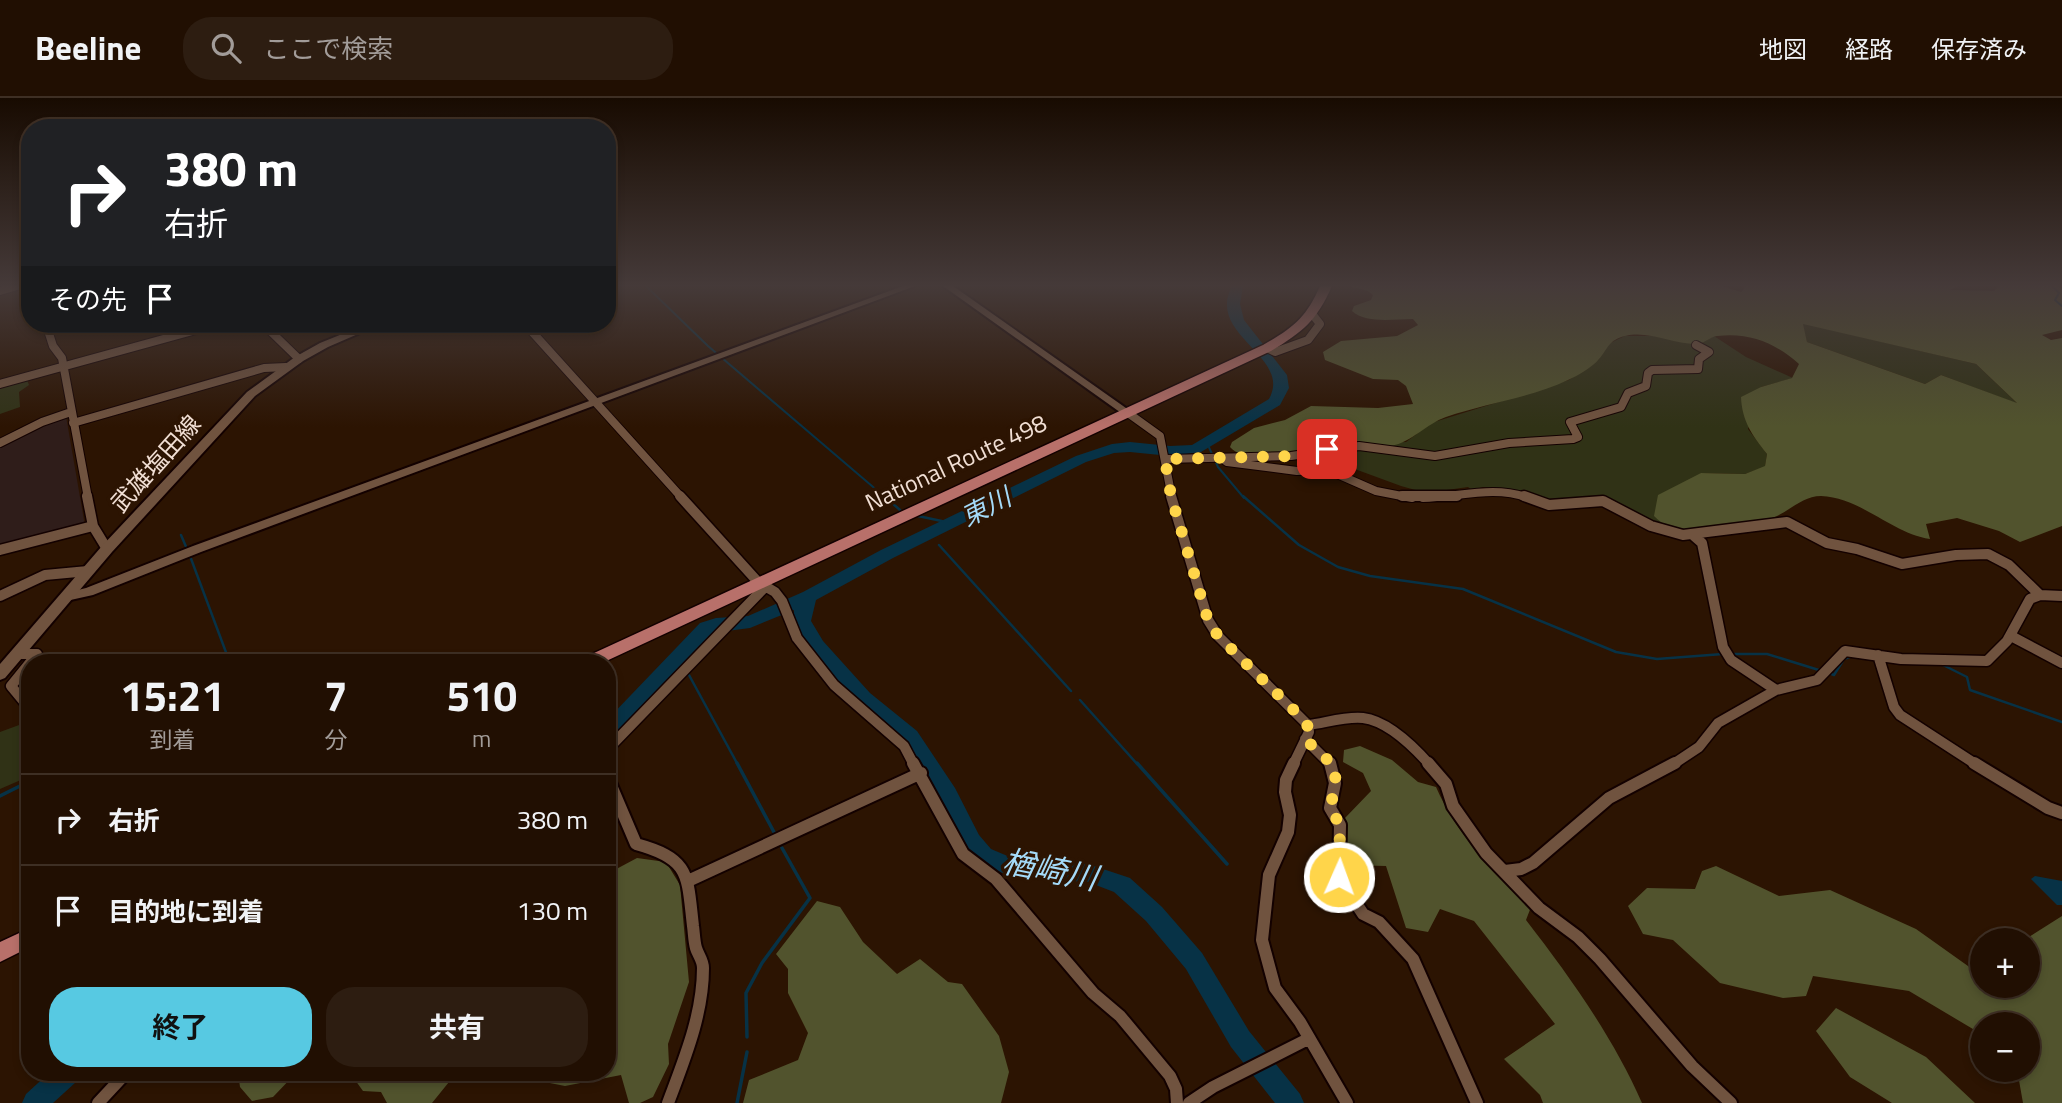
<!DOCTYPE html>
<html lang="ja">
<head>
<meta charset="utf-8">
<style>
  body { margin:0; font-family:"Titillium Web","Noto Sans JP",sans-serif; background:#2d1d11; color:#f1f3f6; height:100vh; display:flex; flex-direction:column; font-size:26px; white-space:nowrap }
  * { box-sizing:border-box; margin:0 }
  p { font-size:23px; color:#a29c99 }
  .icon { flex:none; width:38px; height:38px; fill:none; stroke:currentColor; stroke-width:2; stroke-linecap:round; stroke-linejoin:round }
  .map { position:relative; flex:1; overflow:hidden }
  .side { position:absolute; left:21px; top:556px; width:595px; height:427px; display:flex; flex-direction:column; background:#210f02; border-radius:28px; box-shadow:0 4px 10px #0003,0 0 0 2px #3e2f24 }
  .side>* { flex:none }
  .guide { position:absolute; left:21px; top:21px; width:595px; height:214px; border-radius:28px; box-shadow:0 4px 10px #0003,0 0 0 2px #3e2f24; background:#202124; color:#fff; overflow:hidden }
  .controls { position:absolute; left:1970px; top:830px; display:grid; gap:14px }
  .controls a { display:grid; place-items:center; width:70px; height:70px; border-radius:50%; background:#210f02; box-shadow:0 4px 10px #0003,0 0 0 2px #3e2f24; font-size:35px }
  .pin { position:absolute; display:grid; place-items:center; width:60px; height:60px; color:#fff; margin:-30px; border-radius:14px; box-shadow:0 4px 10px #0006 }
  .me { position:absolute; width:77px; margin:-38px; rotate:2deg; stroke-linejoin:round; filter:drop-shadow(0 0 5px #0008) }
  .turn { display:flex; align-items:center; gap:24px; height:147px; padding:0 28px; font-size:32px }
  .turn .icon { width:91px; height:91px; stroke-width:2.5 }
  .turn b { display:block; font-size:49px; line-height:60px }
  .then { display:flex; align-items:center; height:66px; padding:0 28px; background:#0003; gap:14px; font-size:26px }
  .eta { display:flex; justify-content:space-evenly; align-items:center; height:119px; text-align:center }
  .eta b { font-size:42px; font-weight:700; line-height:49px }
  .action { display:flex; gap:14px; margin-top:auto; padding:14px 28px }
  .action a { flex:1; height:80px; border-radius:28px; background:#57c9e2; color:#111; font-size:28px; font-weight:700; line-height:80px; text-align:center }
  .action a+a { background:#2d1d11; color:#f1f3f6 }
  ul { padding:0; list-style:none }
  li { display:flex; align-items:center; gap:21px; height:91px; padding:0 28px; border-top:2px solid #3e2f24 }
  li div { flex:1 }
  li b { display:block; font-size:26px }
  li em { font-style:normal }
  header { display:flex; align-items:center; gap:42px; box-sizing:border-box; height:98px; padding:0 35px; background:#210f02; border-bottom:2px solid #3e2f24 }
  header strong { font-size:33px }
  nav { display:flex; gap:38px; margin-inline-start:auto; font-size:24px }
  .search { width:490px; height:63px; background:#2d1d11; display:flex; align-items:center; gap:18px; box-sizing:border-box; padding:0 24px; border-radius:28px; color:#a29c99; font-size:26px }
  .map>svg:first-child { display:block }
</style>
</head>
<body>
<header>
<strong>Beeline</strong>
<div class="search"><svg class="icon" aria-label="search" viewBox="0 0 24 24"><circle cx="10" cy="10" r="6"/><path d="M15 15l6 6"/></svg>ここで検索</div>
<nav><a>地図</a><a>経路</a><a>保存済み</a></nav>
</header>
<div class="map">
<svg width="2062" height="1005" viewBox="0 0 2062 1005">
  <rect width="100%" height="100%" fill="#2c1402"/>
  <!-- industrial -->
  <path fill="#2f1d1a" d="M66 318 85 428 0 449V347L47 323Z"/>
  <!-- green -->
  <path fill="#303216" d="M1802 225 1976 266 2018 306 1941 277 1925 286 1807 244Z
    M1625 238H1654L1700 246 1714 238 1746 259 1793 280 1761 289 1748 331 1767 356 1765 369 1745 376 1701 375 1661 429 1605 401 1547 404 1518 393 1483 389 1472 392 1468 389 1426 395 1401 388 1352 370 1324 349 1337 346 1406 344 1431 325 1569 282 1599 261 1604 248Z
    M27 282 29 287 19 294 20 309 0 316V287Z
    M30 623V678L0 691V634Z"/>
  <!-- forest -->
  <path fill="#51532d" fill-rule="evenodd" d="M1349 188H1722L1741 194 1745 190 1743 188H1958L1950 192 1994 193 1999 188H2058L2062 192V232L2042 237 2051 242 2062 240V428L2020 444 1999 433 1957 420 1926 426 1930 441C1891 435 1862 400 1821 398 1802 398 1789 414 1772 420 1759 424 1701 434 1687 433 1674 433 1663 427 1654 418L1658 397 1701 375 1745 376 1765 368 1767 356C1752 337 1742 323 1741 299L1761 289 1792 280 1799 266C1775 245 1750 234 1717 238 1710 239 1705 245 1698 246 1674 247 1649 232 1625 238 1608 242 1608 251 1599 261 1593 269 1577 278 1568 282 1530 300 1486 305 1446 319 1426 326 1412 344 1391 348 1374 351 1355 344 1338 346 1315 348 1247 370 1230 349L1232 344 1254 330 1285 322 1311 308 1378 310 1413 306 1406 288 1398 282 1373 281 1325 262 1323 254 1341 243 1397 238 1418 227 1413 221C1394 221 1366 226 1352 213L1354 208 1371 202 1373 197 1368 193ZM1803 226 1976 266 2017 305 1941 277 1925 286 1807 244Z
    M1360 648 1392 662 1418 684 1436 689C1457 737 1493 774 1531 809L1526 822C1570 879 1613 939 1642 1005H1543L1540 997 1504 961 1555 926 1474 823 1440 811 1428 834 1406 830 1386 768 1344 767 1345 720 1371 693 1363 675 1343 664 1344 652Z
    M637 760 666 764 680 787 689 884 668 946 669 966 653 999 640 1005H629L621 977 565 988 499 975H607V776Z
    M1716 768 1779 798 1830 792 1916 831 1975 873 1983 872V887H2028V842H2024L2062 818V1005H2023L2017 971H2028V926H1983V937L1909 893 1813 878 1806 898 1783 900 1720 885 1673 842 1643 836 1628 808 1647 790 1695 791 1702 773Z
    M817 803 840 809 863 844 897 876 920 861 948 884 962 886 999 938 1009 974 1001 1005H743L749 982 798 962 808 935 788 895V871L776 856Z
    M1836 910 1926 959 1975 1005H1892L1850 979 1816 933Z
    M238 975H296L273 999 252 1003 240 989Z
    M350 975H478L449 984 432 1005H387L381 994 363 993Z"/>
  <!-- water -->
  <path fill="#073246" d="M2035 778 2062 783V807H2057L2031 781Z"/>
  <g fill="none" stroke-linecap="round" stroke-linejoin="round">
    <!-- stream-far2 -->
    <path stroke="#073246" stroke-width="2" d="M646 188 708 248 886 400
      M2052 188 2059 195 2055 202 2062 208
      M1207 345 1218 369 1244 400"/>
    <!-- stream-far1 -->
    <path stroke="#073246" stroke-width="2.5" d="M884 398 900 412
      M1243 398 1299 447 1338 469 1370 478 1463 491 1616 554 1657 561 1723 556
      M918 418 951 425
      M181 437 187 451
      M939 447 1071 593
      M190 458 230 565
      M1730 556H1767L1822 573
      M1941 566 1967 579 1970 592 2062 624
      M1829 575 1834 577 1844 561 1852 558
      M689 577 738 667
      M1080 602 1138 667"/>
    <!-- stream -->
    <path stroke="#073246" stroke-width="3.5" d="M737 665 775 736
      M1137 665 1227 766
      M0 698 30 683
      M747 939 746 895 762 865 810 800 782 750
      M737 1005 747 954"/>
    <!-- river -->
    <path fill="#073246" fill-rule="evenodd" d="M1231 188H1243L1240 206 1244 222 1287 277 1289 290 1280 307 1201 354 1170 358 1130 354 1114 355 1086 364 893 460 816 502 811 523 823 543 870 595 917 633 955 690 979 737 991 751 1017 762 1088 766 1130 780 1162 809 1202 855 1249 933 1300 996 1304 1005H1275L1231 949 1186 871 1146 823 1114 794 1088 784 1017 780 975 765 963 749 940 701 903 643 856 605 811 553 793 523 794 512 750 530 712 535 614 640 607 643V622L700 525 716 520 748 518 803 494 881 452 1076 358 1112 346 1130 344 1170 348 1192 347 1269 301C1290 263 1225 243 1227 205 1227 199 1230 193 1231 188Z
      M49 975H79L76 984 53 1005H22L26 996Z"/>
    <defs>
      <path id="minor-far2" d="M0 193 17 188
        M46 226 53 248 62 260 88 400
        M263 226 299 261
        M525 226 682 400
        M1267 250 1275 254 1308 242 1320 226 1313 217
        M0 286 218 226
        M1128 315 1160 338 1172 400
        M73 325 264 270 286 269
        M0 345 42 324 71 314
        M1165 361 1291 358 1359 348 1435 358 1509 345 1573 341 1578 339 1570 324 1621 309 1628 295 1646 288 1648 275 1652 272 1698 271 1699 261 1709 254 1696 247
        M1223 361 1227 364 1297 373 1328 372 1376 393 1412 400
        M1423 400C1459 399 1494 387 1529 400"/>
      <path id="minor-far1" d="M87 398 93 428 107 451
        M680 398 758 484 775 494 782 503 797 540 834 587 904 648 914 667
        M1171 398 1208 522 1218 538 1308 627 1309 634 1293 667
        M1402 398H1457
        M1524 398 1549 407 1603 403 1651 428 1683 437 1787 424 1827 445 1857 451 1902 466 1956 457 1988 456 2009 467 2040 497
        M1694 438 1702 445 1723 549 1731 562 1776 592
        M0 452 93 428
        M0 498 45 477 88 473
        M2011 538 2062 565
        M18 556H37L11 588 30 611
        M1878 557 1894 609 1900 617 1977 667
        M1308 627C1325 625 1346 618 1363 620 1388 623 1414 649 1430 667
        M1305 641 1331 667
        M607 652 765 489
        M1672 667 1699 649 1718 625 1776 592 1817 582 1845 553 1901 561 1987 563 2007 543 2030 501 2040 497 2062 498"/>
      <path id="minor" d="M913 665 963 756 996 781 1093 895 1120 918 1170 978 1176 991 1177 1005
        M1294 665 1286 682 1285 694 1290 717 1288 734 1269 777 1262 842 1275 890 1300 924 1347 1005
        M1330 665 1335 685 1330 710 1340 727 1339 779 1363 816 1379 824 1413 861 1477 1005
        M1428 665 1446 686 1453 708 1486 755 1539 810 1578 839 1600 861 1692 968 1731 1005
        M1974 665 2048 710 2062 715
        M607 678 636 746C691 761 687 777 693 828 694 835 694 843 696 850 698 857 703 862 703 870 703 917 684 962 668 1005
        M1505 773 1521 771 1533 765 1609 700 1675 665
        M688 783 921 675
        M98 1005 126 975
        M1189 1005 1213 989 1308 941"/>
      <path id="tertiary" d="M903 188H915L201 454 93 497 66 503 60 499 62 496 86 490 193 448Z
        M943 188H953L1133 315 1132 317H1124Z"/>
      <path id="secondary" d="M367 226H381L328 249 303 263 255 298 112 454 5 580 0 582V566L102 448 247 294 295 259 320 245Z"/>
      <path id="trunk" d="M1320 188H1332C1317 222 1303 234 1271 253L602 565H579L581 561 1263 247C1293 230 1306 220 1320 188Z
        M30 830V849L0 864V844Z"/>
    </defs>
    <!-- minor-far2 casing -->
    <use href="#minor-far2" stroke="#130100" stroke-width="10"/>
    <!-- minor-far1 casing -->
    <use href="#minor-far1" stroke="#130100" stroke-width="13"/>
    <!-- minor casing -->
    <use href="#minor" stroke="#130100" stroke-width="16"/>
    <!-- tertiary casing -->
    <use href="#tertiary" stroke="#130100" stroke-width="4"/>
    <!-- secondary casing -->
    <use href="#secondary" stroke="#130100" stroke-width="4"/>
    <!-- trunk casing -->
    <use href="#trunk" stroke="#130100" stroke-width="3"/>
    <!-- minor-far2 -->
    <use href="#minor-far2" stroke="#70533f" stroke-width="8"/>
    <!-- minor-far1 -->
    <use href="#minor-far1" stroke="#70533f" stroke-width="10"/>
    <!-- minor -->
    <use href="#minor" stroke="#70533f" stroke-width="12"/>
    <!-- tertiary -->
    <use href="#tertiary" fill="#70533f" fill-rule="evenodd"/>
    <!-- secondary -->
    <use href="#secondary" fill="#70533f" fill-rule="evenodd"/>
    <!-- trunk -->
    <use href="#trunk" fill="#b8706a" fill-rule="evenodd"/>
  </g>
  <!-- sky -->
  <linearGradient id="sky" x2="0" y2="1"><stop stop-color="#180b01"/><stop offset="0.57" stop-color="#453a39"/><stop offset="1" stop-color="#453a39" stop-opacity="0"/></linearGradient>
  <rect width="2062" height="329" fill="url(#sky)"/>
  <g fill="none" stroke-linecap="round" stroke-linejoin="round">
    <!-- route -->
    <path stroke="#ffd54a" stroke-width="12" stroke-dasharray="0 21.6" d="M1327 351 1291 358 1165 361 1171 398 1208 522 1218 538 1301 619C1308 627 1311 631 1305 641 1336 670 1341 666 1330 710L1340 727 1339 779"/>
  </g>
  <g text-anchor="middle" stroke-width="7" stroke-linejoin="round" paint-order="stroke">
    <!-- street labels -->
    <g font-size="24" fill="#f1dfd4" stroke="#2c1402">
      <text transform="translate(956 365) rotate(-25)" y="8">National Route 498</text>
      <text transform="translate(156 366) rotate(-48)" y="8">武雄塩田線</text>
    </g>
    <!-- water labels -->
    <g font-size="26" font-style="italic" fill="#a4daf8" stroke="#2c1402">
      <text transform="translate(986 409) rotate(-27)" y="9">東川</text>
    </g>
    <!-- near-water labels -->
    <g font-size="32" font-style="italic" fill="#a4daf8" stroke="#2c1402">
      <text transform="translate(1050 772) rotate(11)" y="11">楢崎川</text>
    </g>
  </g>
</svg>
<div class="controls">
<a>+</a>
<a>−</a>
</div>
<div class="pin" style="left:1327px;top:351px;background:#d93025"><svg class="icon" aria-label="arrive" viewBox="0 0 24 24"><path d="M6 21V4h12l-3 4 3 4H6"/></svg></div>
<svg class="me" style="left:1339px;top:779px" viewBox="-20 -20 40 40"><circle r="17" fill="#ffd54a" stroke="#fff" stroke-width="3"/><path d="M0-11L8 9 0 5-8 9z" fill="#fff"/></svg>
<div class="guide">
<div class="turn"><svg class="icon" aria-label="right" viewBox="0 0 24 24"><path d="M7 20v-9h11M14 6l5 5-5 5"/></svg><div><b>380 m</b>右折</div></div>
<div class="then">その先<svg class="icon" aria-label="arrive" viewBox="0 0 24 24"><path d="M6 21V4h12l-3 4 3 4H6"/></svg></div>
</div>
<section class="side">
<div class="eta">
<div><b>15:21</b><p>到着</p></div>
<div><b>7</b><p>分</p></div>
<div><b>510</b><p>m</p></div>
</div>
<ul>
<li><svg class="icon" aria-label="right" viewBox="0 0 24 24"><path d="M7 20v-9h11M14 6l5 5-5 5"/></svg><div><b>右折</b></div><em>380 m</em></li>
<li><svg class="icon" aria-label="arrive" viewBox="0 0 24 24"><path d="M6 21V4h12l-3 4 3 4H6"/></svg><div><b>目的地に到着</b></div><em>130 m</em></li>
</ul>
<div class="action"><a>終了</a><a>共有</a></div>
</section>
</div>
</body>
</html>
